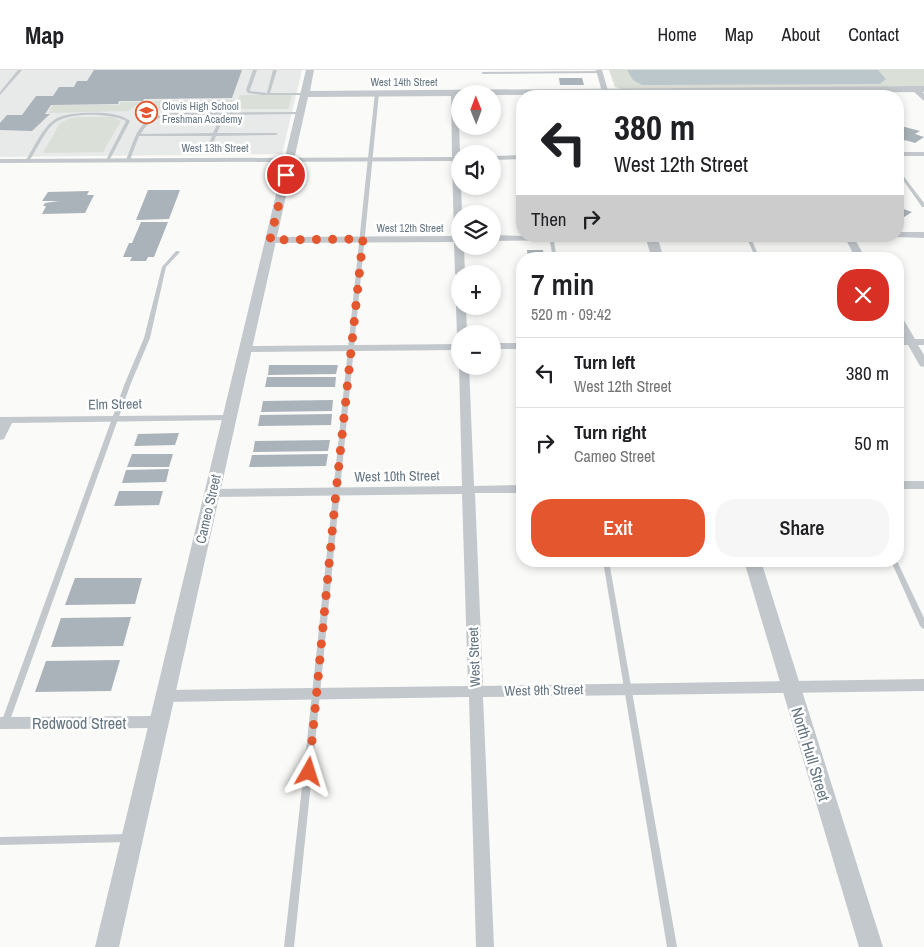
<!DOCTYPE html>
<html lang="en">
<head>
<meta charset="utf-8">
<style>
  body { margin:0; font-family:"Archivo Narrow",sans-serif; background:#f6f6f6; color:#202124; height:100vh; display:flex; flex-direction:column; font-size:19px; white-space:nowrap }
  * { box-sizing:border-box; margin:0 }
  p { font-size:16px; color:#757577 }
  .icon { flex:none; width:28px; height:28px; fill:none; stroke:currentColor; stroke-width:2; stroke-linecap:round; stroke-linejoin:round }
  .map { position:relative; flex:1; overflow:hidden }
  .panel { position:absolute; left:516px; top:182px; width:388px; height:315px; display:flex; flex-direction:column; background:#fff; border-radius:20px; box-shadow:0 2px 8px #0003 }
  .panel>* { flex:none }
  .banner { position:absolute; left:516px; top:20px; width:388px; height:152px; border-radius:20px; box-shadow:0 2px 8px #0003; background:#fff; color:#202124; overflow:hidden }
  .needle { width:32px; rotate:359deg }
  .fabs { position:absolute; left:451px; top:15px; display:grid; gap:10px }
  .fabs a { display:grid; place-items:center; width:50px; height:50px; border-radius:50%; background:#fff; box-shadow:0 2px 8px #0003; font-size:25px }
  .pin { position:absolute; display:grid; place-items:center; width:42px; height:42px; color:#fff; margin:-21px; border:2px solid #fff; border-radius:50%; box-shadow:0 1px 5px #0007 }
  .me { position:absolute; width:55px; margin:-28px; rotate:6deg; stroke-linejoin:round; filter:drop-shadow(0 0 4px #0008) }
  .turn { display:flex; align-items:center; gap:18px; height:105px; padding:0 15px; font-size:22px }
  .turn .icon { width:65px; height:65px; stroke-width:2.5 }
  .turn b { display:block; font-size:35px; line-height:42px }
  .then { display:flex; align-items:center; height:48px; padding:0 15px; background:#0003; gap:10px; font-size:19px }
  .round { display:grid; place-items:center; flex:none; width:52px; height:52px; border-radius:20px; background:#f6f6f6 }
  .head { display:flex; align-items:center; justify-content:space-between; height:85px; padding:0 15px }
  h1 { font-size:30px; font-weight:600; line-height:38px }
  .action { display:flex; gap:10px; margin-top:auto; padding:10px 15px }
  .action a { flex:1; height:58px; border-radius:20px; background:#e4572e; color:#fff; font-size:20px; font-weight:600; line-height:58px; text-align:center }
  .action a+a { background:#f6f6f6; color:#202124 }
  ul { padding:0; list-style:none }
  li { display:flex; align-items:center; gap:15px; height:70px; padding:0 15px; border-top:1px solid #e0e0e0 }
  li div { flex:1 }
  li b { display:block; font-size:19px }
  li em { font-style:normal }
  header { display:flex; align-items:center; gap:30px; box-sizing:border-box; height:70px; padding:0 25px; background:#fff; border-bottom:1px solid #e0e0e0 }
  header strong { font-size:24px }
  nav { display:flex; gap:28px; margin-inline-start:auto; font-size:18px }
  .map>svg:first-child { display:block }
</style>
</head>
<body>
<header>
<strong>Map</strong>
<nav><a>Home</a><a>Map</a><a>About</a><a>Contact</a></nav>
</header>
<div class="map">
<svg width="924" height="877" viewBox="0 0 924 877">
  <rect width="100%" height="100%" fill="#fafaf8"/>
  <!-- built -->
  <path fill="#e8e9e9" d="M0 0H302L282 84 0 87Z"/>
  <!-- green -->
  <path fill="#dadfd7" d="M609 0H924V17L622 19 615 17Z
    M240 25H292L288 39H235Z
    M233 30 230 40H156L153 31Z
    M121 32H141L128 41 48 43 53 35H119Z
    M78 47H112L121 51 103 82 43 83 60 53 71 48Z"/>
  <!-- water -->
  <path fill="#bbc7cb" d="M627 0H878L886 9 880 14 642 15 633 10Z"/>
  <!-- building -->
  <path fill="#aab3b9" d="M94 0H242L232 28 144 29 143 31H119L118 34 51 35 45 44H50L32 61 0 60V53L7 45H22L36 26H53L59 17H74L77 11H87Z
    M559 8H582L584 15H560Z
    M901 56 920 61 915 64 924 67 915 73 905 70 902 73 898 71V58Z
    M148 120H180L169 149 136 150Z
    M89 121 87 125H94L85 143 42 144 46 136H43L45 133 59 131H42L48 122Z
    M898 137 912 142 901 149 898 148Z
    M141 152H168L154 187H148L146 191H130L132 187H123L129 173H132Z
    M527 180H543L544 189H528Z
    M595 182H627L628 189H596Z
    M269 295H338L336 304 268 305Z
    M267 307H336L335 317H265Z
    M333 330 332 341 261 342 263 331Z
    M332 344 331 355 258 356 260 345Z
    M179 363 175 375 134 376 138 364Z
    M330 370 328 381 253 382 255 371Z
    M132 384H173L169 397H127Z
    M328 384 326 396 249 397 252 385Z
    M169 399 166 412 122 413 126 400Z
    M119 421H163L159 435 114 436Z
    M75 508H142L135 534 65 535Z
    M131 547 123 576 51 577 61 548Z
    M120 590 111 621 35 622 46 591Z"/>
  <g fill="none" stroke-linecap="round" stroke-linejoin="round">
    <!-- service -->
    <path fill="#c3c8cc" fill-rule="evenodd" d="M18 0H22L0 25V22Z
      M253 0H257L250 20V21L267 23 273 0H277L270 23H305L307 24 305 25H262L248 23 246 20Z
      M600 1H601V3L483 4 481 3 483 2Z
      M377 22 379 23 316 664 294 877H284C317 593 344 308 375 23Z
      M300 42H301V44L225 45 217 63H276L278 64 276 65 216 66 212 76 210 77 208 76 212 66H139L130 90 128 91 126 90C138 61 137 49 171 43ZM171 45H221L213 63 141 64C147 51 157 48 171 45Z
      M81 43C97 43 116 41 130 51L109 91 106 90 126 51C111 43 71 42 56 52 45 59 37 80 29 91H27L26 90C33 79 43 57 54 50 61 45 72 44 81 43Z
      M898 100H899L924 133V137H922L898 103Z
      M549 166H553L557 189H553Z
      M746 166H750L760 189H756Z
      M176 181H178L180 182 166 197 150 268 131 313 9 653 8 655 5 656 2 655 1 653 125 313 144 268 162 197Z
      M603 491H609L677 877H667Z
      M891 491H897L924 548V559L922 558 920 556Z
      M129 764 132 765 133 768 132 771 129 772 0 775V767Z"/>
    <!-- minor -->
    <path fill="#c3c8cc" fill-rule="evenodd" d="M596 0H602L609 24 602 22Z
      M913 17H919L924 24V31L913 21Z
      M451 21 458 23 462 144H460V176H464L465 204H460V207L455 204 454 172 270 173 265 170 270 167 454 166 452 91 0 93V89L452 87Z
      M898 82H924V86H898Z
      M522 85V89L492 90V86Z
      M898 162H924V168L895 167 898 166Z
      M492 165 522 166H726L722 169 492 171Z
      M844 166H853L866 189H856Z
      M460 233V236H466L467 264H460V267L457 264 456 236Z
      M898 246 902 247 915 269H924V275H918L924 285V297L920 296 908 275H898V269H904L898 257Z
      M492 273H522V279H492Z
      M460 274V280L245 282 240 279 245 276Z
      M460 294V296H469L474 416 522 415V423H475L483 616 924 609V621L483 627 494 877H476L469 627 165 632 160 630 158 626 160 622 165 620 468 616 462 424 212 427 206 423 212 419 462 416 459 296Z
      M229 345 233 346 235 348 233 350 12 353 4 369 0 370V347Z
      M898 411H924V419H898Z
      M157 646 162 648 165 652 162 656 157 658 0 659V647Z"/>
    <!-- tertiary -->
    <path fill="#c3c8cc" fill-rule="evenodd" d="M306 0H314L310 21 924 16V22L492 25V24H460V26L308 27 119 877H95Z
      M645 166H657L664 189H652Z
      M744 491H761L883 877H859Z"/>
  </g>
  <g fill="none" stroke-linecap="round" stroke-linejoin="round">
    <!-- route -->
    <path stroke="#e4572e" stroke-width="9" stroke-dasharray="0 16.2" d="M286 105 270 170 363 169 336 422 309 702"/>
  </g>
  <!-- icons -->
  <defs>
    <symbol id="school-ring" viewBox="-11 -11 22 22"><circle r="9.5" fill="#fff" stroke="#e4572e" stroke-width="1.5"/><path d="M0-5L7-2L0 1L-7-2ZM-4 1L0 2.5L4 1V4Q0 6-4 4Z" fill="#e4572e"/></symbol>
  </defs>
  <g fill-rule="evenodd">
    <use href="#school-ring" x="134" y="30" width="25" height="25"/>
  </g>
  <g text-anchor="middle" stroke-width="5" stroke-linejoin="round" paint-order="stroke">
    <!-- far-street labels -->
    <g font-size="11" fill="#657683" stroke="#fff">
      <text x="404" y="16">West 14th Street</text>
      <text x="215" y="82">West 13th Street</text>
      <text x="410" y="162">West 12th Street</text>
    </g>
    <!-- far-poi labels -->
    <g font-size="11" fill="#657683" stroke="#fff" text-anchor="start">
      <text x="162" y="40">Clovis High School<tspan x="162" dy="13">Freshman Academy</tspan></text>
    </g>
    <!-- street labels -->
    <g font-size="14" fill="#657683" stroke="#fff">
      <text transform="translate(115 334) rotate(-1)" y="5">Elm Street</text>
      <text transform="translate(397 406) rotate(-1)" y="5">West 10th Street</text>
      <text transform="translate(208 439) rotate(-77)" y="5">Cameo Street</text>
      <text transform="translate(474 587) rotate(-92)" y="5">West Street</text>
      <text transform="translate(544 620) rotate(-1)" y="5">West 9th Street</text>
    </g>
    <!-- near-street labels -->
    <g font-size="16" fill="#657683" stroke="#fff">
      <text x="79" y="659">Redwood Street</text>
      <text transform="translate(811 684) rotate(73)" y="6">North Hull Street</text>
    </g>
  </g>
</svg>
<div class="fabs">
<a><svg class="needle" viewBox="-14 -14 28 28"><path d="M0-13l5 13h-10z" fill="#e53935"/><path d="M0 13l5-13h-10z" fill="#757577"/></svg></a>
<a><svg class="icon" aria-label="sound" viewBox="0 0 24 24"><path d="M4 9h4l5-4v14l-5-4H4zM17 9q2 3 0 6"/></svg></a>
<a><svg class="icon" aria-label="layers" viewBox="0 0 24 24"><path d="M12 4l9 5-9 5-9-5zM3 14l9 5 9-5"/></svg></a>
<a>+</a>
<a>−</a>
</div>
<div class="pin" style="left:286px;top:105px;background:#d93025"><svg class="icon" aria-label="arrive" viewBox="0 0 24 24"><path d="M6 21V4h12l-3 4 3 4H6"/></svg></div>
<svg class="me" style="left:309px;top:702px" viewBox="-20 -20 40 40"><path d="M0-17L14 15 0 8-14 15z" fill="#e4572e" stroke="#fff" stroke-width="4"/></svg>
<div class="banner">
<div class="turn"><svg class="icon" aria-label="left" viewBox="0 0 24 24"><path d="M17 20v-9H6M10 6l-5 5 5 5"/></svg><div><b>380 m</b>West 12th Street</div></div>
<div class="then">Then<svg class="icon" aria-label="right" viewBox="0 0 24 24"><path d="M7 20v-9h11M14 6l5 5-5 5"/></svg></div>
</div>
<section class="panel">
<div class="head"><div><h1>7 min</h1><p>520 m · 09:42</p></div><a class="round" style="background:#d93025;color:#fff"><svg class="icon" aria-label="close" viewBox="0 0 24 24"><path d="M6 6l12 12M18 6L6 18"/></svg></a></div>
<ul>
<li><svg class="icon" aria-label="left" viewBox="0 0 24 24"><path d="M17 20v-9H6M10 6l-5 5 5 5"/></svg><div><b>Turn left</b><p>West 12th Street</p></div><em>380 m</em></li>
<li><svg class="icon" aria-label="right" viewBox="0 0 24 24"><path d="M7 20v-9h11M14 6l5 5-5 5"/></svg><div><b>Turn right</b><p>Cameo Street</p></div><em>50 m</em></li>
</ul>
<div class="action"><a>Exit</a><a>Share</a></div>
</section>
</div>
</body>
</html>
